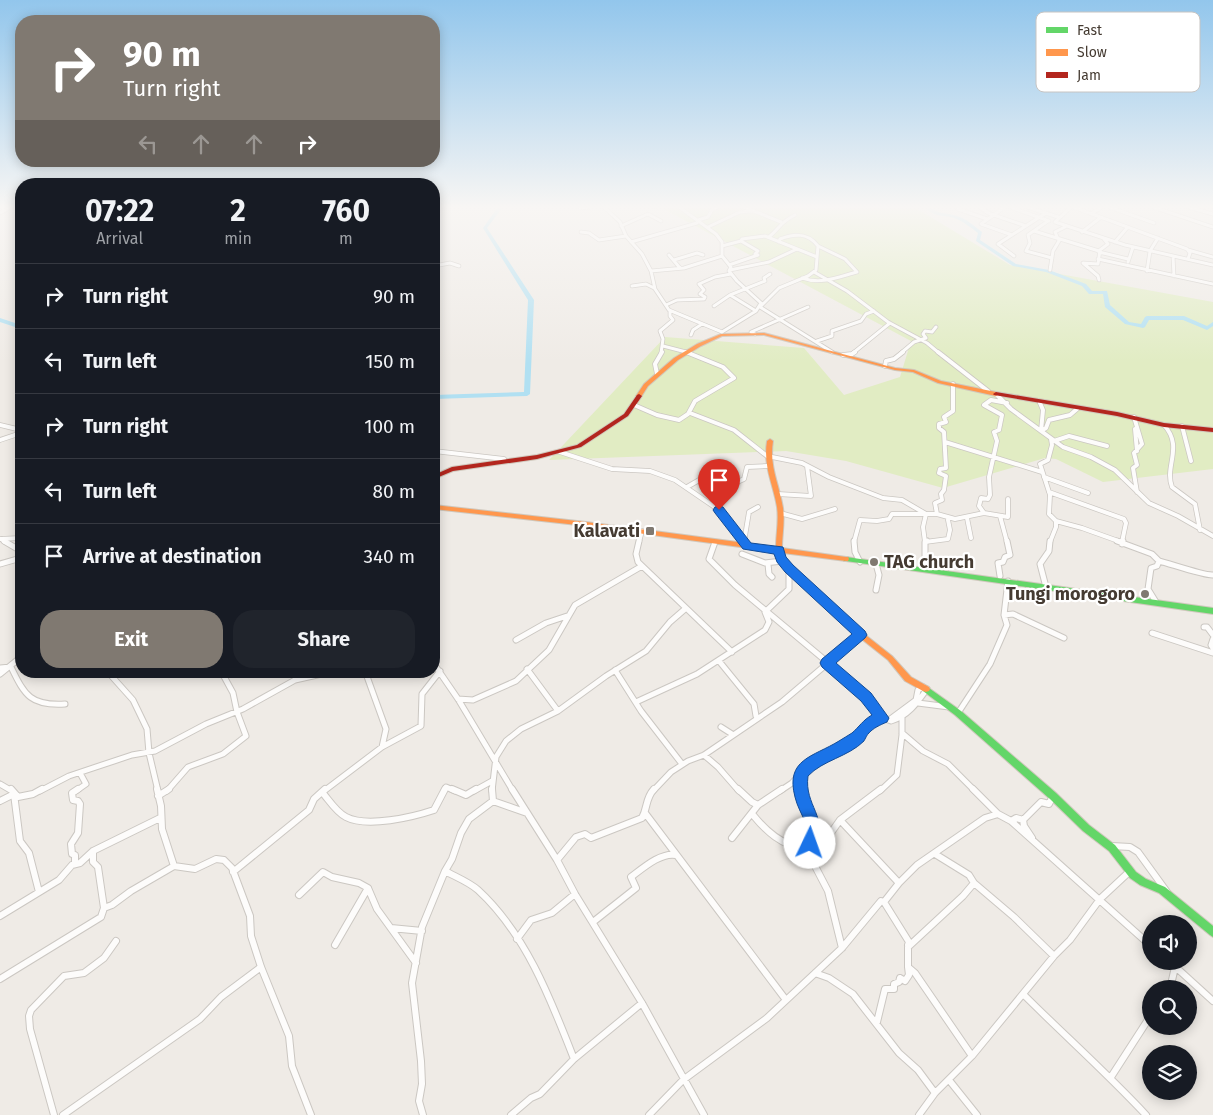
<!DOCTYPE html>
<html lang="en">
<head>
<meta charset="utf-8">
<style>
  body { margin:0; font-family:"Fira Sans",sans-serif; background:#20242c; color:#f1f3f6; height:100vh; display:flex; flex-direction:column; font-size:19px; white-space:nowrap }
  * { box-sizing:border-box; margin:0 }
  p { font-size:16px; color:#9ea1a6 }
  .icon { flex:none; width:28px; height:28px; fill:none; stroke:currentColor; stroke-width:2; stroke-linecap:round; stroke-linejoin:round }
  .map { position:relative; flex:1; overflow:hidden }
  .side { position:absolute; left:15px; top:178px; width:425px; height:500px; display:flex; flex-direction:column; background:#171b24; border-radius:20px; box-shadow:0 2px 12px #0003 }
  .side>* { flex:none }
  .hud { position:absolute; left:15px; top:15px; width:425px; height:152px; border-radius:20px; box-shadow:0 2px 12px #0003; background:#807971; color:#fff; overflow:hidden }
  .controls { position:absolute; left:1142px; top:915px; display:grid; gap:10px }
  .controls a { display:grid; place-items:center; width:55px; height:55px; border-radius:50%; background:#171b24; box-shadow:0 2px 12px #0003; font-size:25px }
  .pin { position:absolute; display:grid; place-items:center; width:42px; height:42px; color:#fff; margin:-51px -21px; border-radius:50% 50% 50% 0; rotate:-45deg; box-shadow:0 0 5px #0007 }
  .pin .icon { rotate:45deg }
  .me { position:absolute; width:55px; margin:-28px; rotate:3deg; stroke-linejoin:round; filter:drop-shadow(0 0 4px #0008) }
  .turn { display:flex; align-items:center; gap:18px; height:105px; padding:0 25px; font-size:22px }
  .turn .icon { width:65px; height:65px; stroke-width:2.5 }
  .turn b { display:block; font-size:35px; line-height:42px }
  .lanes { display:flex; align-items:center; height:48px; padding:0 25px; background:#0003; justify-content:center; gap:25px; direction:ltr }
  .lanes .off { opacity:.35 }
  .eta { display:flex; justify-content:space-evenly; align-items:center; height:85px; text-align:center }
  .eta b { font-size:30px; font-weight:700; line-height:35px }
  .action { display:flex; gap:10px; margin-top:auto; padding:10px 25px }
  .action a { flex:1; height:58px; border-radius:20px; background:#807971; color:#fff; font-size:20px; font-weight:700; line-height:58px; text-align:center }
  .action a+a { background:#20242c; color:#f1f3f6 }
  ul { padding:0; list-style:none }
  li { display:flex; align-items:center; gap:15px; height:65px; padding:0 25px; border-top:1px solid #363941 }
  li div { flex:1 }
  li b { display:block; font-size:19px }
  li em { font-style:normal }
  .map>svg:first-child { display:block }
</style>
</head>
<body>
<div class="map">
<svg width="1213" height="1115" viewBox="0 0 1213 1115">
  <rect width="100%" height="100%" fill="#efebe6"/>
  <!-- green -->
  <path fill="#e1ecc3" d="M660 207H914L1010 265 1213 302V469L1103 482 1056 459 1045 458 943 488 846 461 786 451 549 460 665 337 804 348 844 395 900 377 911 341Z"/>
  <g fill="none" stroke-linecap="round" stroke-linejoin="round">
    <!-- river -->
    <path fill="#b1e0f2" fill-rule="evenodd" d="M498 207H503L487 228 534 300 530 394 527 396 434 399V395L524 392 528 300 483 228Z
      M925 207H930C937 214 948 213 957 216 967 219 974 226 982 232L980 240 1016 264 1049 270 1086 284 1092 291H1107L1110 305 1129 322 1141 324 1145 317 1147 316H1184L1207 326 1213 322V326L1207 330 1183 320H1149L1145 327 1143 328 1125 324 1105 307 1103 294H1089L1082 286 1046 272 1013 266 976 241 978 233C970 227 963 221 954 218 941 214 935 218 925 207Z
      M0 318 21 325V329L0 322Z"/>
    <defs>
      <path id="street-far3" d="M604 207 620 222 626 236 642 254 651 271 655 289 669 310 722 332 756 311 761 303 737 281 729 271 731 267 722 256V242L716 234 679 207
        M655 207H660
        M744 207 781 222
        M980 207 988 213 1026 226
        M1005 207 981 224 1012 235
        M1010 207 1049 221
        M1027 207 1058 217
        M1073 207 1187 249 1190 253 1188 259
        M1109 207 1154 223
        M1153 207 1213 227
        M1188 207 1213 214
        M580 208 591 207
        M1070 208 1055 222 1125 245 1213 265
        M958 209 987 219
        M0 213 11 207
        M1091 214 1102 207
        M1048 221 1028 235 1030 243 1026 251 1052 258
        M621 226 648 214 661 221
        M708 227 740 212 752 211
        M1034 231 1099 251
        M581 232 589 233 599 240 626 236
        M1082 232 1100 218
        M434 237 436 239 434 240
        M769 237C781 227 779 223 795 215
        M631 242 697 223 698 220 708 217 712 210 717 207
        M1115 242 1127 228
        M722 246 741 241 742 239 765 236 817 257
        M1188 250 1213 257
        M1099 252 1128 259
        M669 255 680 268
        M1014 256 998 244 1046 213
        M1173 256 1174 276
        M1098 259 1213 284
        M674 260 697 253 703 255
        M1128 262 1133 247
        M729 265 758 255 755 254 758 251 741 241
        M434 266 450 263 459 266
        M730 270 769 262 797 249
        M1050 270 1053 251 1059 241 1055 232 1065 227
        M651 271 684 268 722 256
        M1147 271 1150 251 1158 238
        M814 272 847 291 888 322 927 343 939 353
        M802 278C821 285 838 277 857 272L845 259 818 246
        M1099 280 1098 276 1083 263 1098 264 1100 250 1108 244 1104 239
        M632 286 646 284 654 288
        M730 295 756 311
        M666 305 677 300 704 299 705 297 700 294 704 290 699 284 715 277 731 274
        M714 306 730 295 765 281 764 278 770 274
        M761 306 779 288 808 276 816 270 818 246C808 233 795 233 780 239L779 242
        M760 307 832 352
        M755 334 751 332 808 307
        M691 335 693 330 702 324
        M817 341 832 336V331L861 321 866 314 874 311
        M663 346 690 353
        M661 353 663 339 660 331 673 320 670 316V311
        M853 353 890 323
        M901 353 914 342 926 338 923 334 925 331 932 332 936 327"/>
      <path id="street-far2" d="M938 352 988 391
        M843 355 852 354 855 352
        M885 366 886 361 894 359 903 352
        M657 374 655 364 662 352
        M996 394 1011 409 1063 447 1091 457 1115 470 1149 503 1178 516 1213 536
        M1040 403 1043 410 1041 431
        M634 405 657 415 679 420 688 414 695 401 734 378 723 367 686 352
        M690 413 734 430 767 456 802 463 829 477 883 498 902 500 926 514H937L955 519 984 513 979 506 981 498 988 499 990 495 989 477 997 441 994 432 999 430 1002 415 984 405 991 400 1007 403
        M1134 417 1142 444 1134 453 1137 465 1133 468 1137 492
        M0 425 21 430
        M1164 425C1184 447 1164 466 1172 487L1195 504 1200 530
        M1182 426 1191 461
        M1135 429 1137 451
        M1041 431 1046 428 1049 420 1070 415 1077 409
        M0 440 21 433
        M1054 441 1069 436 1107 446
        M945 442 1042 472
        M434 451 504 459
        M560 452 612 469 650 471 675 480 719 510 744 542
        M1044 477 1088 493
        M687 487 713 472 712 470
        M1049 492 1124 519 1126 523 1122 542
        M778 494 811 496 807 466
        M718 508 714 499V493L744 479 747 467 767 466
        M780 513 802 519 835 509
        M984 513 1008 517V499
        M937 514 935 503 942 500 941 494 944 490 946 476 939 473 940 469 946 468 944 432 939 428V424L946 422 944 417 953 411V384
        M1000 516 1007 542
        M967 518 971 538
        M1056 521 1082 528 1121 542
        M0 539 21 538
        M2 539 5 542
        M639 542 642 531
        M744 542 749 512 758 507
        M854 542 860 520 877 521 889 519 892 514H924
        M925 542 923 527 926 514
        M925 542 948 539 950 530 948 520
        M1050 542 1056 527V521L1049 514 1050 495 1040 464 1048 460 1052 445 1051 439"/>
      <path id="street-far1" d="M4 541 21 551
        M639 541 636 554 638 562 732 652
        M743 541 747 546
        M854 541 855 552 860 562
        M1117 541 1152 554 1159 561 1157 566 1151 568 1148 589 1156 602
        M715 542 709 559 735 585 826 661
        M1122 544 1123 541
        M742 554 765 563 782 561
        M1159 561C1171 564 1205 576 1213 575
        M0 564 21 558
        M768 564 769 574 772 577
        M876 564 879 575 876 590
        M925 569V542L927 541
        M1000 576 998 563 1003 562 1005 557 1010 555 1007 541
        M1046 587 1040 564 1049 551 1050 541
        M1004 615 1013 614 1064 638
        M1204 627H1207L1213 635
        M1152 633 1213 653
        M1213 639 1211 645 1213 648
        M516 640 546 623 567 616
        M719 661 754 704 756 716
        M827 663 866 697 883 718
        M434 664 458 699 513 791
        M0 668 11 667C25 696 31 706 65 704
        M527 669 558 711
        M615 670 641 711 682 764
        M107 671 133 700 147 729 149 753 158 791
        M365 671 386 729 382 747
        M0 674 21 657
        M458 699 473 700 516 681 549 650 575 605 642 566
        M636 702 697 674 765 630 769 622 765 612 789 589V568
        M918 703 949 707
        M958 713 990 664 1007 625 1004 615 1008 581
        M889 720 916 700 918 690 923 687
        M721 727 732 734
        M902 733 923 751 948 764 975 791
        M704 755 718 767 739 791
        M799 776 801 791
        M0 784 12 791
        M40 791 69 776 132 755 155 751 206 724 243 709 295 680 335 671
        M76 791 86 784 80 773
        M167 791 188 767 223 754 246 736 237 712 233 693 221 671
        M324 791 382 747 421 726 422 694 440 671
        M444 791 446 787 455 791
        M474 791 492 781
        M492 791 496 757 506 741 521 729 558 711 606 676 646 651 670 622 685 609
        M653 791 671 772 688 761 704 755 782 702 861 635
        M780 791 792 783 810 763 826 757 859 736 863 729 875 720 883 718 891 721C908 716 917 703 927 689
        M880 791 897 775 902 735V717"/>
      <path id="street" d="M11 789 18 797 33 794 42 789
        M157 789 161 806 162 829 174 866
        M452 789 466 795 476 789
        M512 789 557 860 575 894 642 1003 704 1115
        M738 789 752 802 758 805 782 789
        M801 789 802 798 813 824 810 843 816 868 828 891 842 948
        M973 789 998 814
        M322 792C329 800 336 812 346 817 367 828 413 817 434 810L445 789
        M158 796 169 789
        M0 801 14 794 20 841 29 853 39 892
        M493 801 527 813
        M645 813 786 1000
        M753 815C766 831 782 846 804 848L810 843
        M840 820 898 882
        M1023 820 1024 826 1032 838
        M1011 821 1151 946
        M732 838 758 805
        M1112 846 1130 847 1138 852 1167 892
        M93 851V862L98 867 104 908
        M813 852 828 837 840 820 881 789
        M935 854 969 875 974 883 1014 917 1054 956
        M557 860 576 837 585 834 591 838 642 818C648 807 645 799 654 789
        M75 863V855L72 854 71 844 78 833 80 804 78 801 73 800 72 793 78 789
        M445 871C456 877 469 882 478 890 526 934 551 1000 574 1059
        M233 872 309 810 314 799 325 789
        M299 895 323 872 332 877 359 883 368 888 377 909 416 963
        M884 902 909 942 908 945
        M0 916 59 880 72 865 80 863 93 851 160 818
        M593 922 636 888 631 877C643 868 661 852 676 855
        M391 928 422 931
        M517 939 531 920 552 913 575 894
        M335 945 368 888
        M1169 961 1213 1001
        M815 973 829 978 853 994 899 1053 918 1070 935 1093
        M0 979 101 917 104 908 112 905 131 891 174 866 195 869 216 859 224 860 232 868 250 916 251 936 261 967 289 1036 292 1066 311 1115
        M1170 989 1175 967
        M1023 994C1064 1035 1107 1073 1146 1115
        M877 1022 885 989H894V984L899 982 900 978 905 981 909 975 908 967
        M972 1056 915 973 908 967V947L963 896 974 883
        M1111 1077 1151 1015
        M949 1080 977 1115
        M54 1115 30 1029 29 1016 31 1010 64 976 84 973 104 958 116 941
        M63 1115 200 1019 221 997 261 967
        M423 1115 419 1101 422 1084 421 1061 412 983 422 927 445 871 452 859 461 833 469 819 493 801 492 789
        M511 1115 531 1098 540 1094 574 1059 642 1003
        M649 1115 683 1080 767 1018 842 948 881 901 884 902 899 883 917 865 985 818 998 814 1011 821 1016 818 1023 820 1041 802 1049 804 1053 796
        M919 1115 935 1093 972 1056 1054 956 1070 940 1100 899 1129 872"/>
      <path id="fast" d="M844 557H846L1213 608V614L846 561H844L843 559Z
        M926 686 961 711 1056 793 1089 825 1115 845 1136 872 1146 879 1165 887 1213 926V937L1210 935 1159 893 1140 885 1130 878 1109 851 1083 831 1050 799 955 715 923 691 922 689 923 687Z"/>
      <path id="slow" d="M764 333 895 368 914 370 941 381 996 392 999 394 996 396 938 383 913 372 895 370 764 335 722 336 701 346 678 360 648 386 641 397 639 398 636 396 644 384 674 358 697 344 721 334Z
        M770 439 773 441C769 467 779 483 783 508 785 521 782 535 782 548L846 557H848L849 559 848 561H846L783 553 785 559 863 633 892 656 911 677 929 687 930 689 929 691 926 692 923 691 905 681 888 660 859 637 780 562 777 552 586 526 434 509V505L586 522 776 547C776 534 779 521 777 507 773 483 763 467 767 441Z"/>
      <path id="jam" d="M996 392 1117 412 1164 423 1213 428V432L1164 427 1117 416 994 395 993 394Z
        M639 394 642 396 628 416 581 447 537 459 453 471 434 479V475L452 467 537 455 577 445 624 414 637 395Z"/>
    </defs>
    <!-- street-far3 casing -->
    <use href="#street-far3" stroke="#cbc7c2" stroke-width="4.5"/>
    <!-- street-far2 casing -->
    <use href="#street-far2" stroke="#cbc7c2" stroke-width="5.5"/>
    <!-- street-far1 casing -->
    <use href="#street-far1" stroke="#cbc7c2" stroke-width="7"/>
    <!-- street casing -->
    <use href="#street" stroke="#cbc7c2" stroke-width="8"/>
    <!-- fast casing -->
    <use href="#fast" stroke="#d0c8bd" stroke-width="2"/>
    <!-- slow casing -->
    <use href="#slow" stroke="#d0c8bd" stroke-width="2"/>
    <!-- jam casing -->
    <use href="#jam" stroke="#d0c8bd" stroke-width="2"/>
    <!-- street-far3 -->
    <use href="#street-far3" stroke="#fdfcfb" stroke-width="3"/>
    <!-- street-far2 -->
    <use href="#street-far2" stroke="#fdfcfb" stroke-width="4"/>
    <!-- street-far1 -->
    <use href="#street-far1" stroke="#fdfcfb" stroke-width="5"/>
    <!-- street -->
    <use href="#street" stroke="#fdfcfb" stroke-width="6"/>
    <!-- fast -->
    <use href="#fast" fill="#63d668" fill-rule="evenodd"/>
    <!-- slow -->
    <use href="#slow" fill="#ff974d" fill-rule="evenodd"/>
    <!-- jam -->
    <use href="#jam" fill="#b3261e" fill-rule="evenodd"/>
  </g>
  <!-- sky -->
  <linearGradient id="sky" x2="0" y2="1"><stop stop-color="#92c6ec"/><stop offset="0.57" stop-color="#f8f6f4"/><stop offset="1" stop-color="#f8f6f4" stop-opacity="0"/></linearGradient>
  <rect width="1213" height="363" fill="url(#sky)"/>
  <!-- route -->
  <path fill="#1a73e8" stroke="#114b97" d="M719 506 723 507 751 543 783 547 786 557 793 565 865 631 867 635 865 638 836 663 871 693 889 718 887 722C880 725 873 728 868 734 867 735 864 741 864 741 848 757 823 760 808 776 804 806 829 816 816 849L810 851 805 849C801 840 808 832 805 822 802 814 797 806 795 797 785 759 813 757 839 741 843 738 848 736 852 733 859 727 863 720 872 715L861 701 822 667 820 663 822 659 852 634 785 572 777 562 774 554 743 549 715 513 713 510 715 507Z"/>
  <!-- markers -->
  <g fill="#807971" stroke="#fff" stroke-width="2">
    <rect x="645" y="526" width="10" height="10" rx="2.5"/>
    <circle cx="874" cy="562" r="5"/>
    <circle cx="1145" cy="594" r="5"/>
  </g>
  <g text-anchor="middle" stroke-width="4.5" stroke-linejoin="round" paint-order="stroke">
    <!-- poi labels -->
    <g font-size="18" font-weight="bold" fill="#453b32" stroke="#fff" text-anchor="end">
      <text x="640" y="537">Kalavati</text>
      <text x="884" y="568" text-anchor="start">TAG church</text>
      <text x="1135" y="600">Tungi morogoro</text>
    </g>
  </g>
  <!-- legend -->
  <rect x="1036" y="12" width="164" height="80" rx="8" fill="#fff" stroke="#c7c4c2" stroke-width="1"/>
  <rect x="1046" y="27" width="22" height="6" fill="#63d668"/>
  <rect x="1046" y="49" width="22" height="7" fill="#ff974d"/>
  <rect x="1046" y="72" width="22" height="6" fill="#b3261e"/>
  <g font-size="14" fill="#453b32">
    <text x="1077" y="35">Fast</text>
    <text x="1077" y="57">Slow</text>
    <text x="1077" y="80">Jam</text>
  </g>
</svg>
<div class="controls">
<a><svg class="icon" aria-label="sound" viewBox="0 0 24 24"><path d="M4 9h4l5-4v14l-5-4H4zM17 9q2 3 0 6"/></svg></a>
<a><svg class="icon" aria-label="search" viewBox="0 0 24 24"><circle cx="10" cy="10" r="6"/><path d="M15 15l6 6"/></svg></a>
<a><svg class="icon" aria-label="layers" viewBox="0 0 24 24"><path d="M12 4l9 5-9 5-9-5zM3 14l9 5 9-5"/></svg></a>
</div>
<div class="pin" style="left:719px;top:510px;background:#d93025"><svg class="icon" aria-label="arrive" viewBox="0 0 24 24"><path d="M6 21V4h12l-3 4 3 4H6"/></svg></div>
<svg class="me" style="left:810px;top:843px" viewBox="-20 -20 40 40"><circle r="19" fill="#fff"/><path d="M0-13L10 11 0 6-10 11z" fill="#1a73e8"/></svg>
<div class="hud">
<div class="turn"><svg class="icon" aria-label="right" viewBox="0 0 24 24"><path d="M7 20v-9h11M14 6l5 5-5 5"/></svg><div><b>90 m</b>Turn right</div></div>
<div class="lanes"><svg class="icon off" aria-label="left" viewBox="0 0 24 24"><path d="M17 20v-9H6M10 6l-5 5 5 5"/></svg><svg class="icon off" aria-label="ahead" viewBox="0 0 24 24"><path d="M12 20V5M6 11l6-6 6 6"/></svg><svg class="icon off" aria-label="ahead" viewBox="0 0 24 24"><path d="M12 20V5M6 11l6-6 6 6"/></svg><svg class="icon" aria-label="right" viewBox="0 0 24 24"><path d="M7 20v-9h11M14 6l5 5-5 5"/></svg></div>
</div>
<section class="side">
<div class="eta">
<div><b>07:22</b><p>Arrival</p></div>
<div><b>2</b><p>min</p></div>
<div><b>760</b><p>m</p></div>
</div>
<ul>
<li><svg class="icon" aria-label="right" viewBox="0 0 24 24"><path d="M7 20v-9h11M14 6l5 5-5 5"/></svg><div><b>Turn right</b></div><em>90 m</em></li>
<li><svg class="icon" aria-label="left" viewBox="0 0 24 24"><path d="M17 20v-9H6M10 6l-5 5 5 5"/></svg><div><b>Turn left</b></div><em>150 m</em></li>
<li><svg class="icon" aria-label="right" viewBox="0 0 24 24"><path d="M7 20v-9h11M14 6l5 5-5 5"/></svg><div><b>Turn right</b></div><em>100 m</em></li>
<li><svg class="icon" aria-label="left" viewBox="0 0 24 24"><path d="M17 20v-9H6M10 6l-5 5 5 5"/></svg><div><b>Turn left</b></div><em>80 m</em></li>
<li><svg class="icon" aria-label="arrive" viewBox="0 0 24 24"><path d="M6 21V4h12l-3 4 3 4H6"/></svg><div><b>Arrive at destination</b></div><em>340 m</em></li>
</ul>
<div class="action"><a>Exit</a><a>Share</a></div>
</section>
</div>
</body>
</html>
